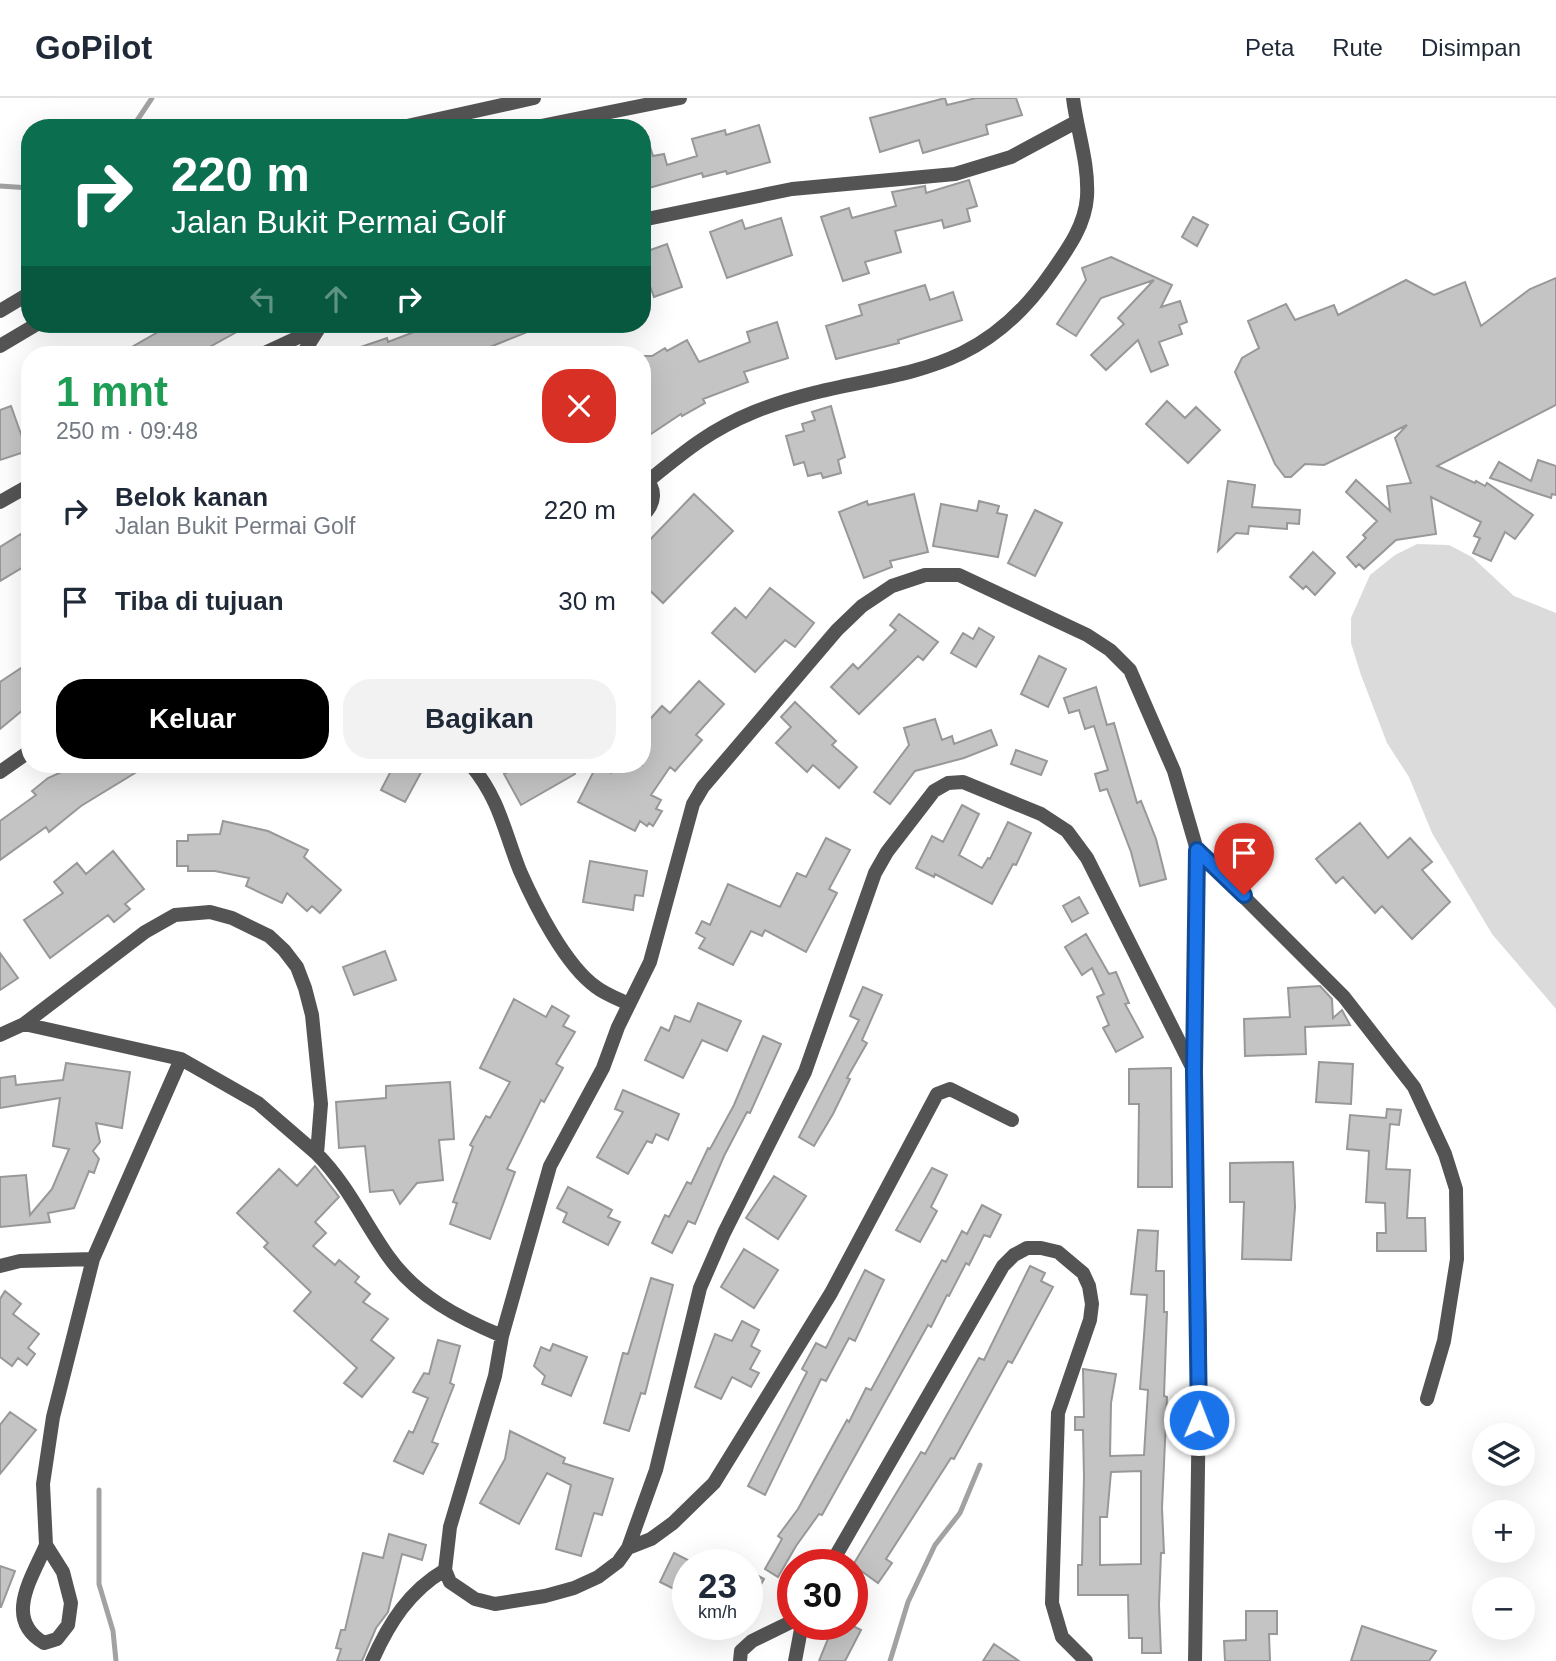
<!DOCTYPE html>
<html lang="id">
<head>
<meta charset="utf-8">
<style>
  body { margin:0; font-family:Arial,sans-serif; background:#f2f2f3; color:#1f2937; height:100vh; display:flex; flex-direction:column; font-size:26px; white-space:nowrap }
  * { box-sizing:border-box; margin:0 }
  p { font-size:23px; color:#747a83 }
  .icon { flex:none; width:38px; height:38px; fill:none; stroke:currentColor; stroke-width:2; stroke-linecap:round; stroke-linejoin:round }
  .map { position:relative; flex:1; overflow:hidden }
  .details { position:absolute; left:21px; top:248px; width:630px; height:427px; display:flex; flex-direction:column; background:#fff; border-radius:28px; box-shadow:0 7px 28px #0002 }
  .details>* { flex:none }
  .top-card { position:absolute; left:21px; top:21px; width:630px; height:214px; border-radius:28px; box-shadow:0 7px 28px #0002; background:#0b6e4f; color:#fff; overflow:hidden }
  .fabs { position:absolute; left:1472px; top:1325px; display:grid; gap:14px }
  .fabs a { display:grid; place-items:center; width:63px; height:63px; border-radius:50%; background:#fff; box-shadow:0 7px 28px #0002; font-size:35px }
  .speed { position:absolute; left:672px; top:1451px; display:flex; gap:14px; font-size:35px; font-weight:700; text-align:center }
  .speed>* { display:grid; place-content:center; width:91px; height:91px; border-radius:50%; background:#fff; box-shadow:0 7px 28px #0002; line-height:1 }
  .speed small { font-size:18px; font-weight:400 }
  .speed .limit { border:10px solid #d22; background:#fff; color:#111 }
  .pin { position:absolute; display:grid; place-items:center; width:60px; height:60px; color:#fff; margin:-72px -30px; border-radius:50% 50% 50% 0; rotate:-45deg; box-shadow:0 0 7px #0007 }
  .pin .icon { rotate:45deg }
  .me { position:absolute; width:77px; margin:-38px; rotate:1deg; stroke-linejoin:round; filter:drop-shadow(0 0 5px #0008) }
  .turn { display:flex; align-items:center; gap:24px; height:147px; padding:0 35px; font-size:32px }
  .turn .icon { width:91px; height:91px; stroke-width:2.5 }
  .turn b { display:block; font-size:49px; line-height:60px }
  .lanes { display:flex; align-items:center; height:66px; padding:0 35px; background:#0003; justify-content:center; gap:35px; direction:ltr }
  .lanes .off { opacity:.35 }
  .round { display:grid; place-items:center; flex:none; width:74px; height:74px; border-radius:28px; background:#f2f2f3 }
  .overview { display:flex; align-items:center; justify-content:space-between; height:119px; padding:0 35px }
  h1 { font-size:42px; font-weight:600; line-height:52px; color:#1e9e55 }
  .action { display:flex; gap:14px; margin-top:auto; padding:14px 35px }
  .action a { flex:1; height:80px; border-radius:28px; background:#000; color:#fff; font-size:28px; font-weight:600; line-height:80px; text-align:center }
  .action a+a { background:#f2f2f3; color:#1f2937 }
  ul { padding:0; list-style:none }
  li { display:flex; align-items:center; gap:21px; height:91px; padding:0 35px }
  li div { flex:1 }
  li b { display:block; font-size:26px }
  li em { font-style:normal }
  header { display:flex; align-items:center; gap:42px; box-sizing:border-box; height:98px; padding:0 35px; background:#fff; border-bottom:2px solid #e0e1e3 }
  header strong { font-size:33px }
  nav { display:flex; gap:38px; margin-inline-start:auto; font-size:24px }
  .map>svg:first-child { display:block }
</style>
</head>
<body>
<header>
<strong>GoPilot</strong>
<nav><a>Peta</a><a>Rute</a><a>Disimpan</a></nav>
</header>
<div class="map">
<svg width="1556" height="1563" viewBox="0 0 1556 1563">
  <rect width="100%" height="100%" fill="#fff"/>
  <!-- green -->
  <path fill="#dbdbdb" d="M1417 446 1449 447 1472 459 1514 498 1556 515V911L1492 836 1432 735 1409 679 1387 645 1361 577 1351 545V520L1370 477 1395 457Z"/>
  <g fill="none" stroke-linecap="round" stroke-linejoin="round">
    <!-- stream -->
    <path stroke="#a2a2a2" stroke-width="5" d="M132 30 152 0
      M0 88 30 90
      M99 1392V1486L113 1533 116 1563
      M890 1563 908 1504 935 1447 960 1415 980 1367"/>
  </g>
  <!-- building -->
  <path fill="#c4c4c4" stroke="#989898" stroke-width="2" fill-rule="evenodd" d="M945 0 947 7 976 0H1016L1022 17 986 27 988 36 923 55 919 42 880 54 870 20Z
    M759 27 770 64 727 76 726 73 703 79 702 75 642 92V34L645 33 653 58 664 56 667 67 697 58 692 41 725 32 726 37Z
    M969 82 977 108 967 111 970 123 944 130 942 122 895 133 901 154 865 164 869 175 843 183 821 119 849 110 852 120 896 108 892 94 925 88 926 95Z
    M1193 119 1208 127 1197 148 1182 139Z
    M781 120 792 157 727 180 710 134 742 122 745 131Z
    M667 146 682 189 654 199 642 166V155Z
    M1111 159 1172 187 1161 209 1180 203 1187 224 1179 227 1182 236 1159 244 1168 267 1151 274 1138 242 1106 272 1091 257 1124 226 1118 220 1154 182 1101 200 1076 238 1057 226 1086 182 1082 170Z
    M1556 180V307L1437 368 1475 385 1476 383 1485 388 1487 385 1533 417 1515 441 1505 434 1491 463 1473 455 1480 440 1474 438 1481 424 1431 399 1436 436 1396 442 1364 471 1359 466 1356 469 1347 459 1366 440 1363 437 1377 423 1346 394 1356 382 1390 413 1387 388 1411 385 1395 340 1407 327 1324 367 1305 366 1291 379H1285L1275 366 1235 274 1242 260 1259 250 1248 223 1286 206 1295 222 1334 207 1338 217 1406 182 1434 197 1465 184 1481 228 1530 191Z
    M925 187 930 202 953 194 962 222 898 242 899 245 836 261 826 228 862 217 859 207Z
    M777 224 788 260 744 274 748 284 703 301 705 305 682 318 681 316 642 342V258H652L665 250 667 253 687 242 699 264 750 244 747 234Z
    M172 226H251L206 251 210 257H118Z
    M435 226H542V228L485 251 487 257H472L470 252 458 257H343V255L387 240 388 244Z
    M1167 303 1185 320 1196 309 1220 332 1188 365 1146 326Z
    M11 308 27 353 0 362V312Z
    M831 308 845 359 838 362 841 375 823 380 821 375 808 378 804 364 794 367 786 338 804 333 802 326 815 322 812 314Z
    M1538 362 1556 368V397L1552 396 1551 400 1490 380 1499 364 1531 383Z
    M1228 383 1255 387 1252 409 1300 412 1299 426 1287 425V431L1249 428 1248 436 1236 435 1218 453Z
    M694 396 733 433 663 505 642 485V450Z
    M914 396 928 454 890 463 892 469 864 480 839 414 867 403 868 407Z
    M979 403 999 408 997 415 1007 417 998 459 933 448 941 406 977 413Z
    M1035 412 1062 425 1035 478 1008 465Z
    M21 436 30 451V465L0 483V449Z
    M1313 454 1335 475 1315 497 1306 488 1303 491 1290 479Z
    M770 490 814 525 795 549 785 542 755 574 712 535 735 510 746 520Z
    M899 516 938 544 923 562 918 558 859 616 831 589 853 566 858 571 896 532 890 527Z
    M979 530 994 539 976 569 951 555 963 535 973 541Z
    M1039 558 1066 571 1048 609 1021 596Z
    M30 564V606L0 631V584Z
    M699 583 724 606 696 637 702 642 675 673 670 669 651 697 661 702 656 711 662 713 653 728 649 725 647 728 640 723 635 733 578 704 597 667 611 675 617 667H642V630L662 608 670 615Z
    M1096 589 1107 627 1114 625 1137 705 1141 703 1156 741 1166 781 1140 788 1131 754 1107 691 1100 693 1095 676 1108 672 1094 628 1085 631 1079 612 1069 615 1064 600Z
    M795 604 836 643 832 647 857 669 839 690 813 667 807 674 776 645 791 629 781 619Z
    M935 621 942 642 952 638 954 646 991 632 997 647 964 660 915 673 890 706 874 694 909 647 904 630Z
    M1016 652 1047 663 1041 677 1011 666Z
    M77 667H148L81 708 49 734 46 729 0 762V723L36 697 32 693 48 680Z
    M394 667H425L405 704 381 692Z
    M521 667H569L575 676 521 707 504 676Z
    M962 707 979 716 959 757 982 770 988 760 990 761 1008 724 1031 735 1016 767 1013 766 992 806 935 776 934 779 916 770 932 738 943 744Z
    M223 723 268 733 308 752 304 759 341 792 320 815 312 808 307 813 287 795 282 805 246 788 249 780 215 773H188V768H177V743H188V737L220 736Z
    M1360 725 1388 760 1410 740 1432 764 1422 772 1450 804 1412 841 1382 808 1375 815 1343 779 1336 785 1316 761Z
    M826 740 850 752 829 791 837 795 806 854 765 832 762 838 751 833 733 867 699 850 705 840 696 835 702 823 710 827 728 786 780 809 797 775 806 779Z
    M113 753 144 791 125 806 130 811 114 824 108 817 50 860 24 822 63 795 54 784 77 765 86 776Z
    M590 763 647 773 643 798 635 797 633 812 583 804Z
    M1079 799 1088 815 1072 824 1063 808Z
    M1086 836 1109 876 1116 874 1129 905 1125 906 1143 939 1116 954 1103 930 1109 927 1097 899 1104 896 1092 870 1082 877 1065 849Z
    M385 853 396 882 354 897 343 869Z
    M0 855 18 880 0 892Z
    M1320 888 1332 901 1333 920 1342 912 1350 927 1305 929 1306 956 1245 958 1244 921 1290 919 1288 890Z
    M863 889 882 897 862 942 867 945 847 980 850 981 833 1016 814 1048 799 1039 859 922 850 918Z
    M514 901 546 919 552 908 569 918 563 928 575 934 556 966 563 970 544 1004 541 1002 507 1071 515 1074 490 1141 450 1126 457 1105 453 1104 473 1049 470 1047 486 1018 490 1020 510 984 480 970Z
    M698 905 741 923 727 953 702 942 683 980 645 962 661 929 669 933 675 918 690 924Z
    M763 938 781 946 750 1015 747 1014 724 1058 695 1126 688 1123 672 1155 652 1145 665 1117 669 1119 687 1084 691 1086 708 1050 710 1051 734 1007Z
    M1319 964 1353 966 1351 1006 1316 1004Z
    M66 965 130 974 122 1030 96 1025 100 1044 93 1053 99 1061 94 1075 89 1073 74 1110 48 1115 50 1124 0 1129V1079L26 1077 30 1117 52 1091 69 1051 53 1048 60 1000 0 1010V980L15 978 16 987 63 982Z
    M1171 970 1172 1089H1138L1139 1006H1129V971Z
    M450 984 454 1041 439 1042 443 1082 417 1085 400 1106 393 1092 370 1094 365 1048 339 1050 336 1004 386 1000V988Z
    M623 992 679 1016 668 1042 656 1036 652 1045 647 1043 628 1076 597 1059 623 1014 615 1011Z
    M1387 1011 1401 1012 1399 1027 1390 1026 1386 1071 1410 1072 1407 1120H1425L1426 1153H1377V1135H1386L1385 1105 1366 1104 1369 1053 1347 1051 1350 1017 1386 1020Z
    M1293 1064 1295 1109 1291 1162 1242 1161 1244 1104H1230V1065Z
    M315 1068 339 1099 315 1124 326 1135 313 1148 335 1167 339 1162 359 1179 355 1184 370 1196 363 1204 388 1221 371 1242 394 1260 362 1299 344 1285 357 1270 294 1213 311 1194 264 1149 268 1145 237 1115 279 1071 297 1088Z
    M932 1070 947 1077 931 1109 937 1113 920 1144 896 1132Z
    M774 1078 806 1098 778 1141 746 1120Z
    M568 1089 612 1112 608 1119 620 1124 608 1147 563 1124 567 1115 557 1110Z
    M982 1107 1001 1117 990 1139 984 1137 969 1167 966 1165 949 1198 947 1197 931 1229 928 1227 822 1417 819 1416 796 1448 778 1479 765 1471 782 1441 778 1438 798 1411 847 1322 849 1324 866 1290 871 1292 942 1162 946 1164 962 1133 967 1136Z
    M1138 1132 1158 1133 1156 1173H1164V1214H1167L1164 1298 1167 1299 1162 1410 1164 1455H1161L1159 1507 1161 1555H1142V1540H1129L1128 1497H1078V1467H1082L1084 1379 1083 1332H1075V1319H1084L1083 1271 1116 1276 1111 1305 1110 1358 1144 1357 1148 1292 1140 1291 1147 1197 1131 1196ZM1141 1373V1466L1100 1467V1419H1107L1111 1374Z
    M744 1151 778 1172 754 1210 721 1189Z
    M1030 1168 1045 1175 1041 1183 1053 1189 1012 1265 1008 1263 954 1361 951 1360 886 1461 892 1465 878 1485 853 1467 921 1354 925 1356 979 1260 984 1262Z
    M865 1172 884 1182 855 1243 849 1240 826 1283 821 1281 765 1397 748 1388 807 1274 802 1271 816 1245 826 1250Z
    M651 1180 673 1187 645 1296 641 1295 629 1333 604 1325 623 1255 628 1256Z
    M5 1193 21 1206 13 1216 39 1236 28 1250 35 1256 27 1267 18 1260 12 1268 0 1259V1201Z
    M742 1223 759 1232 751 1248 760 1253 750 1271 759 1275 751 1289 732 1279 721 1301 695 1289 715 1236 732 1243Z
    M438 1242 460 1248 450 1285 454 1287 432 1344 438 1346 423 1376 394 1363 409 1333 413 1335 428 1300 413 1294 424 1275 429 1276Z
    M553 1246 587 1259 571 1298 542 1286 545 1278 534 1268 541 1249 550 1253Z
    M10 1314 36 1332 0 1376V1327Z
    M510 1333 565 1360 563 1365 613 1381 602 1417 594 1415 581 1458 556 1451 571 1387 547 1375 519 1426 480 1405 505 1361Z
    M389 1436 426 1447 422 1462 402 1456 388 1514 376 1530 362 1563H337L341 1551 336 1550 341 1532H345L363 1455 383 1460Z
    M674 1455 688 1462V1498L660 1484Z
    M0 1468 15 1473 1 1509H0Z
    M747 1472 764 1481 747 1512Z
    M1246 1513H1277V1536H1269L1270 1563H1225L1224 1543 1246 1542Z
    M834 1526H849L861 1532 845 1563H819Z
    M1362 1528 1436 1553 1429 1563H1351Z
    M994 1546 1019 1563H983Z"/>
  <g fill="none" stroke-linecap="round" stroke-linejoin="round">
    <!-- street -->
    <path stroke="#545454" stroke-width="14" d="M398 30 534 0
      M531 30 680 0
      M642 122 792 91 955 76 1011 59 1076 24
      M0 213 30 195
      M0 248 37 226
      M260 257 327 226
      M302 257 319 230
      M648 383C685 353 710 332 754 314 873 266 967 297 1051 175 1067 152 1085 128 1087 99 1089 65 1077 33 1073 0
      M0 404 30 387
      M642 418C656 406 657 390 643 378
      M471 667C500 702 504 733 520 773 535 807 565 867 596 889 605 896 618 901 629 906
      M0 674 30 653
      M1197 752 1344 899 1414 989 1445 1056 1456 1091 1457 1161 1444 1243 1427 1301
      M24 926 181 961
      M0 937 24 926 145 834 175 817 210 814 232 820 269 838 284 852 297 869 305 890 312 917 321 1006 317 1056C347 1086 364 1124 388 1158 416 1198 459 1220 502 1238
      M1194 973 1197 752 1174 673 1130 572 1110 552 1087 537 959 477H925L892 488 862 508 837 532 703 689 693 706 650 864 618 929 603 970 550 1068 502 1238 495 1278 450 1429 445 1472 450 1484 475 1501 495 1506 545 1498 574 1490 598 1479 618 1464 628 1450 656 1372 700 1190 724 1135 805 974 875 775 887 754 934 693 948 685 963 684 1041 716 1067 733 1087 760 1194 973 1200 1241 1195 1563
      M0 1168 20 1163 93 1161
      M46 1447C32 1480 3 1521 44 1545L57 1541 68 1527 71 1505 63 1474 46 1447 43 1386 53 1319 93 1161 181 961 258 1005 317 1056
      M628 1450 651 1441 673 1425 714 1385 831 1195 937 996 950 991 1012 1022
      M831 1466 1003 1168 1014 1157 1027 1150H1041L1058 1154 1083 1175 1089 1188 1092 1206 1090 1222 1058 1315 1052 1505 1062 1539 1086 1563
      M372 1563C389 1525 409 1493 445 1472
      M740 1563 741 1553 752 1543 793 1523
      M795 1563 802 1526"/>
  </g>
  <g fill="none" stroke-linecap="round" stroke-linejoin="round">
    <defs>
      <path id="route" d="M1199 1322 1194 973 1197 752 1244 797"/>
    </defs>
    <!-- route casing -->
    <use href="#route" stroke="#114b97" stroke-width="18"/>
    <!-- route -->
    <use href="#route" stroke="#1a73e8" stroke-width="12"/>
  </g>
</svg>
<div class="fabs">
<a><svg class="icon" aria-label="layers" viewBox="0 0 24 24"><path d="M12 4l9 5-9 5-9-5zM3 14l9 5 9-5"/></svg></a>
<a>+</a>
<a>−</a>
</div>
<div class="speed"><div>23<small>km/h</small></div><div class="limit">30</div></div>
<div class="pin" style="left:1244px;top:797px;background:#d93025"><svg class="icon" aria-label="arrive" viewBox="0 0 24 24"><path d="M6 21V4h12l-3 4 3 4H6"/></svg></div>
<svg class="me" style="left:1199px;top:1322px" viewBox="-20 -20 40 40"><circle r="17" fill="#1a73e8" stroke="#fff" stroke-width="3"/><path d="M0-11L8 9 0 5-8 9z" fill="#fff"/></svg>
<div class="top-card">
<div class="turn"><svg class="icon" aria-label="right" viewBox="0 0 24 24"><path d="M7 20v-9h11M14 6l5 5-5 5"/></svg><div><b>220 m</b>Jalan Bukit Permai Golf</div></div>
<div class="lanes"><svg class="icon off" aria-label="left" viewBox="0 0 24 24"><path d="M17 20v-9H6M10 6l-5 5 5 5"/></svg><svg class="icon off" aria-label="ahead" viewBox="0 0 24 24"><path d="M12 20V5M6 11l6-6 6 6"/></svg><svg class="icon" aria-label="right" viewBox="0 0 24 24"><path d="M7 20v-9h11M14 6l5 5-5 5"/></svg></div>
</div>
<section class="details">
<div class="overview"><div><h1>1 mnt</h1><p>250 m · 09:48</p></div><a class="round" style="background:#d93025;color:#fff"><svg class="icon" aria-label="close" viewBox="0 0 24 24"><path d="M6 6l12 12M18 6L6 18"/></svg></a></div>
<ul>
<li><svg class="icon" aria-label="right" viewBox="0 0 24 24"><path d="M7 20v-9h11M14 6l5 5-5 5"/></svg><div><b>Belok kanan</b><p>Jalan Bukit Permai Golf</p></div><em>220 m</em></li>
<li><svg class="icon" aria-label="arrive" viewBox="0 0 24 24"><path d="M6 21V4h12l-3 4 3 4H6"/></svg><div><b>Tiba di tujuan</b></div><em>30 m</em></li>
</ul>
<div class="action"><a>Keluar</a><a>Bagikan</a></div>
</section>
</div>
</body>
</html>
